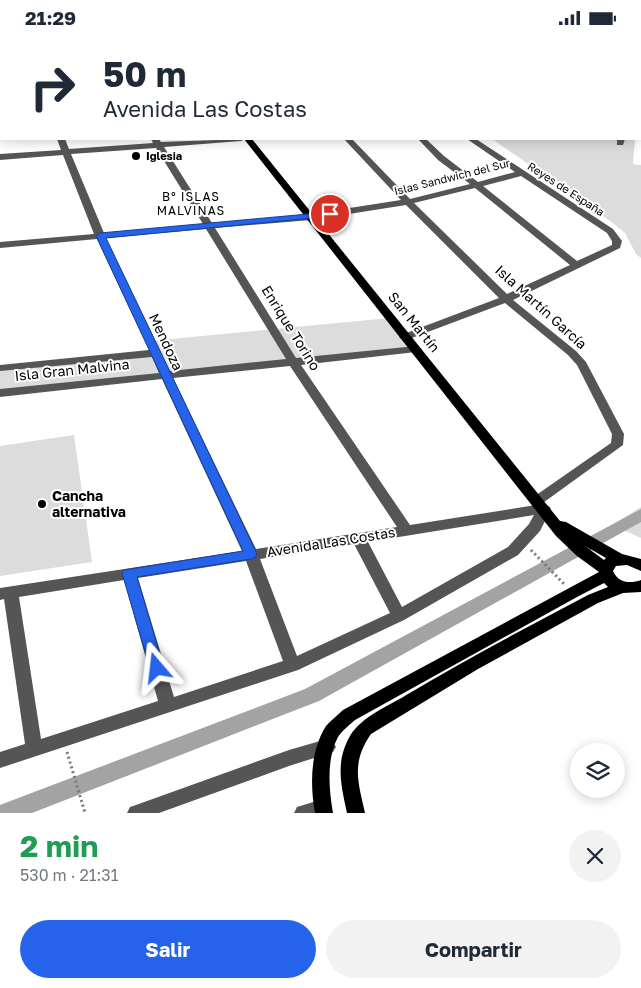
<!DOCTYPE html>
<html lang="es">
<head>
<meta charset="utf-8">
<style>
  body { margin:0; font-family:"Golos Text",sans-serif; background:#f2f2f3; color:#1f2937; height:100vh; display:flex; flex-direction:column; font-size:19px; white-space:nowrap }
  * { box-sizing:border-box; margin:0 }
  p { font-size:16px; color:#747a83 }
  .icon { flex:none; width:28px; height:28px; fill:none; stroke:currentColor; stroke-width:2; stroke-linecap:round; stroke-linejoin:round }
  .map { position:relative; height:778px; overflow:hidden }
  .details { display:flex; flex-direction:column; background:#fff; flex:1 }
  .details>* { flex:none }
  .top-card { position:absolute; left:0px; top:0px; width:641px; height:105px; box-shadow:0 2px 12px #0003; background:#fff; color:#1f2937; overflow:hidden }
  .buttons { position:absolute; left:570px; top:708px; display:grid; gap:10px }
  .buttons a { display:grid; place-items:center; width:55px; height:55px; border-radius:50%; background:#fff; box-shadow:0 2px 12px #0003; font-size:25px }
  .pin { position:absolute; display:grid; place-items:center; width:42px; height:42px; color:#fff; margin:-21px; border:2px solid #fff; border-radius:50%; box-shadow:0 1px 5px #0007 }
  .me { position:absolute; width:55px; margin:-28px; rotate:343deg; stroke-linejoin:round; filter:drop-shadow(0 0 4px #0008) }
  .turn { display:flex; align-items:center; gap:18px; height:105px; padding:0 20px; font-size:22px }
  .turn .icon { width:65px; height:65px; stroke-width:2.5 }
  .turn b { display:block; font-size:35px; line-height:42px }
  .round { display:grid; place-items:center; flex:none; width:52px; height:52px; border-radius:26px; background:#f2f2f3 }
  .head { display:flex; align-items:center; justify-content:space-between; height:85px; padding:0 20px }
  h1 { font-size:30px; font-weight:700; line-height:38px; color:#1e9e55 }
  .button { display:flex; gap:10px; margin-top:auto; padding:10px 20px }
  .button a { flex:1; height:58px; border-radius:30px; background:#2563eb; color:#fff; font-size:20px; font-weight:700; line-height:58px; text-align:center }
  .button a+a { background:#f2f2f3; color:#1f2937 }
  .status { display:flex; justify-content:space-between; align-items:center; height:35px; padding:0 25px; background:#fff; direction:ltr }
  .status svg { height:14px; fill:currentColor }
  .map>svg:first-child { display:block }
</style>
</head>
<body>
<div class="status"><b>21:29</b><svg viewBox="0 0 49 12"><path d="M0 12V9h3v3zM5 12V6h3v6zM10 12V3h3v9zM15 12V0h3v12zM26 1h20v11H26zM47 4h2v5h-2z"/></svg></div>
<div class="map">
<svg width="641" height="778" viewBox="0 0 641 778">
  <rect width="100%" height="100%" fill="#fff"/>
  <!-- green -->
  <path fill="#dcdcdc" d="M334 0H641V50L640 53V1Z
    M492 104H635L633 129 641 130V223L636 219 625 198 613 188Z
    M389 283 415 314 0 357V333L156 318 151 306Z
    M74 400 92 527 0 541V411Z
    M641 472V503L612 490Z"/>
  <g fill="none" stroke-linecap="round" stroke-linejoin="round">
    <!-- canal -->
    <path fill="#a3a3a3" fill-rule="evenodd" d="M641 474V487L319 666 32 778H0V770L305 654Z"/>
    <!-- path -->
    <path stroke="#777" stroke-width="3" stroke-dasharray="2 3" stroke-linecap="butt" d="M531 515 564 549
      M67 717 85 778"/>
    <!-- minor -->
    <path fill="#555" fill-rule="evenodd" d="M12 0H19V1H13Z
      M87 0H93V1H87Z
      M263 0H270V1H264Z
      M283 0H293V1H284Z
      M310 0H319V1H311Z
      M593 0H600V1H594Z
      M0 8H1V12H0Z
      M640 47H641V51H640Z
      M0 53H1V57H0Z
      M57 104H65L69 114 153 108 151 104H159L161 107 245 104 241 106 164 112 212 188 311 179 401 165 344 104H352L410 164 470 149 438 125 418 104H426L444 121 478 147 515 137 467 104H476L613 194 622 206 620 213 513 265 576 316 586 327 624 399 623 410 540 470 549 471 551 474 540 496 518 520 404 585 298 635 0 733V717L25 709 4 564 0 565V553L242 516 162 344 0 362V354L159 338 152 322 0 336V330L149 315 97 204 0 213V207L94 199 63 120 0 125V119L61 115ZM156 113 203 189 104 198 71 119ZM521 141 607 198 612 206V210L577 226 483 151ZM475 153 570 230 507 259 414 168ZM406 170 499 263 401 300 399 302 401 304H409L505 268 568 320 577 330 612 399 611 408 532 463 530 466 536 470 410 490 301 330 416 317 422 314 416 311 296 323 215 193 311 185ZM206 194 286 324 170 336 106 203ZM290 331 397 492 256 514 173 343ZM534 480 529 489 508 512 402 572 368 507ZM354 509 390 578 297 621 260 524ZM246 526 283 626 174 662 138 543ZM124 545 158 666 41 704 19 562Z
      M617 104H625L623 110H617Z
      M327 704 333 707 336 712 333 717 289 731 159 778H127L130 772 136 770 289 715Z
      M323 764 329 766 332 772 329 778H294L297 772Z"/>
    <!-- major -->
    <path fill="#000" fill-rule="evenodd" d="M163 0H170V1H164Z
      M244 104H252L560 486 566 487 622 519 641 524V536L627 530 616 531 613 536C618 548 630 549 641 545V557L623 558 598 568 478 634 371 699C351 728 358 746 365 778H347C341 750 335 727 350 701 362 681 389 671 408 659 467 624 527 592 588 560L608 552 604 548 577 562 355 685C349 690 342 696 338 702 326 724 329 755 333 778H315C310 750 310 716 326 691 331 685 338 680 343 675L599 537 577 521 556 501ZM585 511 606 523 604 525Z"/>
  </g>
  <!-- route -->
  <path fill="#2563eb" stroke="#184099" d="M330 177 335 179 333 181 106 203 257 519 255 523 251 524 137 542 164 633 162 637 157 639 151 637 122 538 124 535 243 516 96 201 100 198Z"/>
  <!-- markers -->
  <g fill="#000" stroke="#fff" stroke-width="2">
    <circle cx="136" cy="121" r="5"/>
    <circle cx="42" cy="469" r="5"/>
  </g>
  <g text-anchor="middle" stroke-width="4" stroke-linejoin="round" paint-order="stroke">
    <!-- far-poi labels -->
    <g font-size="11" font-weight="bold" fill="#000" stroke="#fff" text-anchor="start">
      <text x="146" y="125">Iglesia</text>
    </g>
    <!-- far-street labels -->
    <g font-size="11" fill="#000" stroke="#fff">
      <text transform="translate(452 142) rotate(-14)" y="4">Islas Sandwich del Sur</text>
      <text transform="translate(566 154) rotate(33)" y="4">Reyes de España</text>
    </g>
    <!-- far-neighbourhood labels -->
    <g font-size="12" letter-spacing="1" fill="#000" stroke="#fff">
      <text x="191" y="166">B° ISLAS<tspan x="191" dy="14">MALVINAS</tspan></text>
    </g>
    <!-- street labels -->
    <g font-size="14" fill="#000" stroke="#fff">
      <text transform="translate(541 272) rotate(42)" y="5">Isla Martín García</text>
      <text transform="translate(414 287) rotate(51)" y="5">San Martín</text>
      <text transform="translate(291 293) rotate(58)" y="5">Enrique Torino</text>
      <text transform="translate(166 307) rotate(65)" y="5">Mendoza</text>
      <text transform="translate(72 335) rotate(-6)" y="5">Isla Gran Malvina</text>
      <text transform="translate(331 507) rotate(-9)" y="5">Avenida Las Costas</text>
    </g>
    <!-- poi labels -->
    <g font-size="14" font-weight="bold" fill="#000" stroke="#fff" text-anchor="start">
      <text x="52" y="466">Cancha<tspan x="52" dy="16">alternativa</tspan></text>
    </g>
  </g>
</svg>
<div class="buttons">
<a><svg class="icon" aria-label="layers" viewBox="0 0 24 24"><path d="M12 4l9 5-9 5-9-5zM3 14l9 5 9-5"/></svg></a>
</div>
<div class="pin" style="left:330px;top:179px;background:#d93025"><svg class="icon" aria-label="arrive" viewBox="0 0 24 24"><path d="M6 21V4h12l-3 4 3 4H6"/></svg></div>
<svg class="me" style="left:157px;top:633px" viewBox="-20 -20 40 40"><path d="M0-17L14 15 0 8-14 15z" fill="#2563eb" stroke="#fff" stroke-width="4"/></svg>
<div class="top-card">
<div class="turn"><svg class="icon" aria-label="right" viewBox="0 0 24 24"><path d="M7 20v-9h11M14 6l5 5-5 5"/></svg><div><b>50 m</b>Avenida Las Costas</div></div>
</div>
</div>
<section class="details">
<div class="head"><div><h1>2 min</h1><p>530 m · 21:31</p></div><a class="round"><svg class="icon" aria-label="close" viewBox="0 0 24 24"><path d="M6 6l12 12M18 6L6 18"/></svg></a></div>
<div class="button"><a>Salir</a><a>Compartir</a></div>
</section>
</body>
</html>
